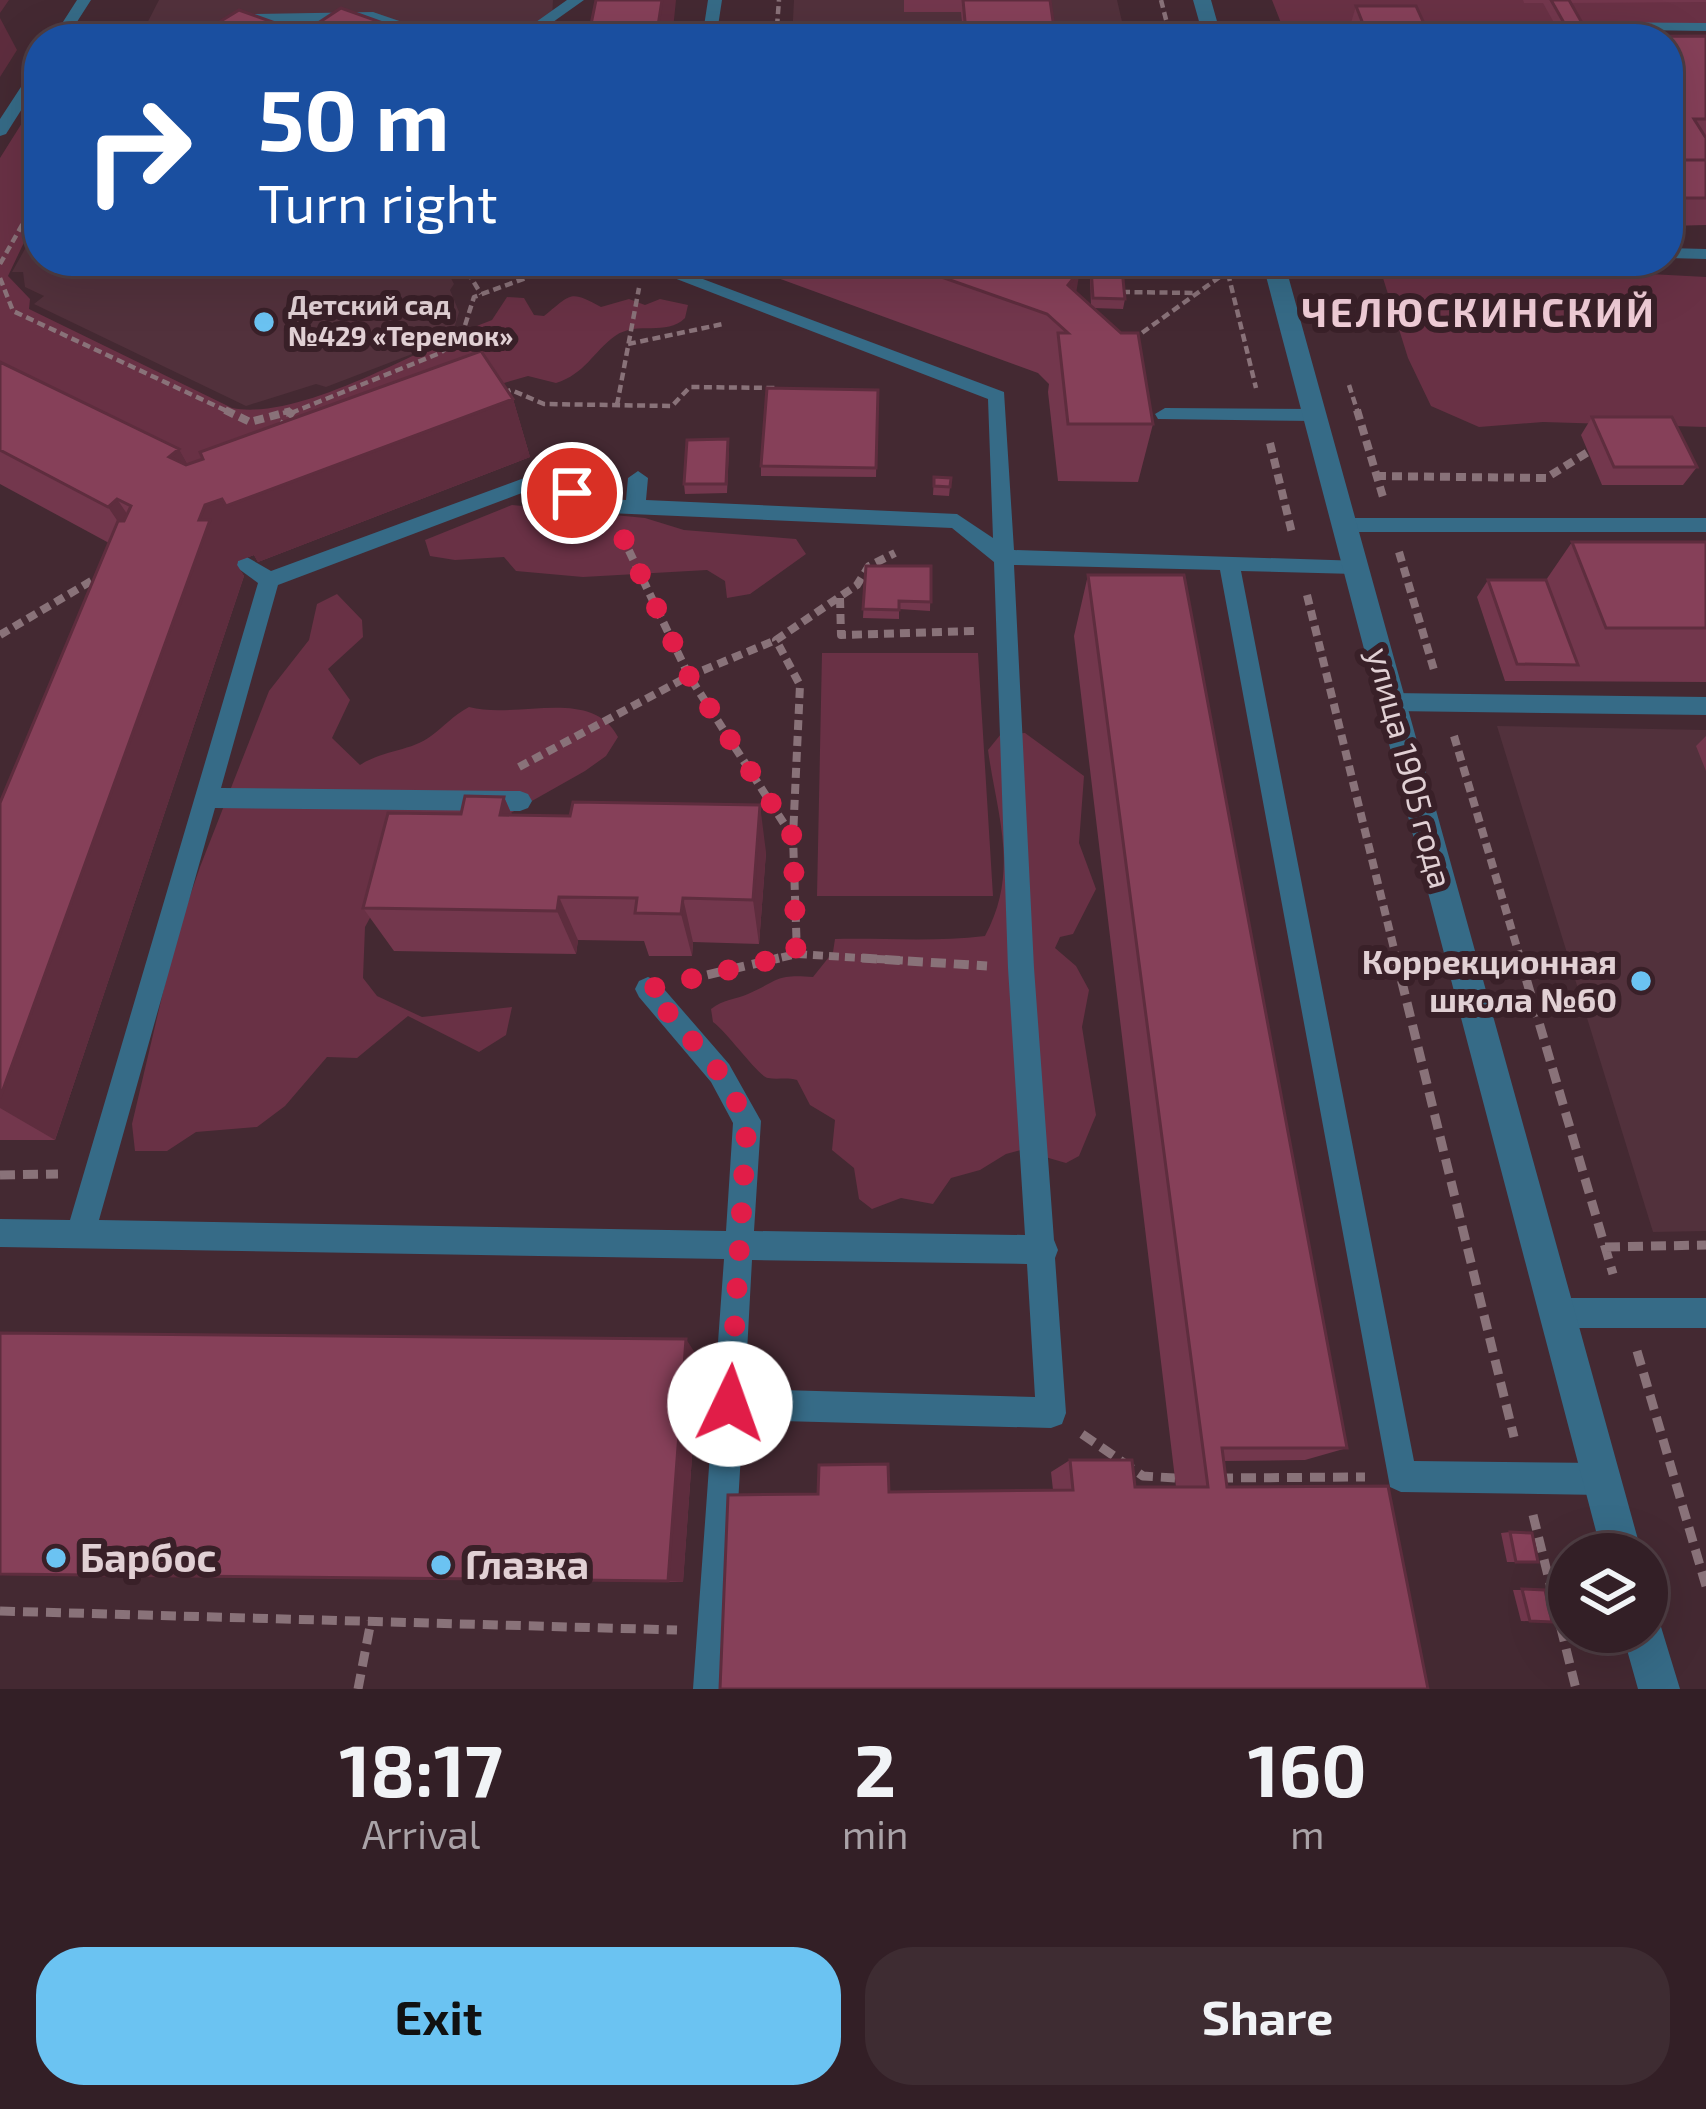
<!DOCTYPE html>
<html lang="en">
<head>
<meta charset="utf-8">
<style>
  body { margin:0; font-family:"Exo 2",sans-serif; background:#3e2c32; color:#f1f3f6; height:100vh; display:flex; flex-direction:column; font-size:45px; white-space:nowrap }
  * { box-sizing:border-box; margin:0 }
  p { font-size:39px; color:#a9a2a7 }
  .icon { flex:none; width:66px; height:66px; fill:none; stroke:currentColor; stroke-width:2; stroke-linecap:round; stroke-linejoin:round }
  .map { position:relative; height:1689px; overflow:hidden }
  .drawer { display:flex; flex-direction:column; background:#331f26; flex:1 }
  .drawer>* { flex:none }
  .top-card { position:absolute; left:24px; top:24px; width:1659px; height:252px; border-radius:48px; box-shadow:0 12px 48px #0002,0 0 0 3px #4e3d43; background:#1a4fa0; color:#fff; overflow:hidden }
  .tools { position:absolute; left:1548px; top:1533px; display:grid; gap:24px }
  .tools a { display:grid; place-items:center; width:120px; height:120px; border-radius:50%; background:#331f26; box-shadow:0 12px 48px #0002,0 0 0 3px #4e3d43; font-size:60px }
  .pin { position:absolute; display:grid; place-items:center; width:102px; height:102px; color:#fff; margin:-51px; border:6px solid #fff; border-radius:50%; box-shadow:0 3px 12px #0007 }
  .me { position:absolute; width:132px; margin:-66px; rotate:3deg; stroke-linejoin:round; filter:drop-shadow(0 0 9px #0008) }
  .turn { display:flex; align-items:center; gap:42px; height:252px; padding:0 36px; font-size:54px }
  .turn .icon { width:156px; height:156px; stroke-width:2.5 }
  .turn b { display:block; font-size:84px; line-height:102px }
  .eta { display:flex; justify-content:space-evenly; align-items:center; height:204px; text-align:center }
  .eta b { font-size:72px; font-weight:700; line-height:84px }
  .action { display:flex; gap:24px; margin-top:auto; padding:24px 36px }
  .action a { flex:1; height:138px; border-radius:48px; background:#6bc3f2; color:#111; font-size:48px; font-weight:700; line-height:138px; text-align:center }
  .action a+a { background:#3e2c32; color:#f1f3f6 }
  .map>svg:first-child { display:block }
</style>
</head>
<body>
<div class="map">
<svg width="1706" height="1689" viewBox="0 0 1706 1689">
  <rect width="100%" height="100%" fill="#442932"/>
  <!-- built -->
  <path fill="#52313c" d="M159 0H553L552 19 596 36 140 37Z
    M794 0H1117L1126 39H792Z
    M39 224V261H442L454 284 450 290 459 312 453 332 433 346 326 387 316 384 246 406 34 304 44 296 25 287 23 272H12Z
    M1497 726 1706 730V1231L1653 1232Z"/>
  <!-- green -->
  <path fill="#693145" d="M1272 0H1706V23H1281Z
    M39 96V211L8 276 30 299 29 309 232 408C302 422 427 344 492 320L507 297 524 298 534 315 544 316C572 293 570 290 601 307L629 299 645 305 660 299 688 305 685 318C666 337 638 320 615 336 593 352 585 374 556 383L528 376 201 472 0 385V158Z
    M1378 262 1461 263 1617 279 1650 274 1706 277V427L1543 422 1479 427 1431 406 1408 358Z
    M512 505 645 518 684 530 796 539 806 554 750 594 727 598 725 581 707 570 583 577 516 571 504 557 455 560 430 556 425 540Z
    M337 594 362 620 363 637 328 669 350 700 332 738 360 765C383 750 412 751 431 736 445 726 452 716 469 707 518 720 591 686 618 737L606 756 585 771 491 824 378 903 365 927 363 978 377 996 422 1017 512 1007 506 1035 479 1052 408 1016 357 1058 327 1057 285 1106 257 1127 196 1132 167 1151H135L132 1124 176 937 200 867 269 691 309 640 317 604Z
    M822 653H978L993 896H817Z
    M1025 733 1084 776 1079 843 1096 889 1073 934 1060 937 1055 948 1076 966 1089 990 1082 1027 1096 1115 1079 1156 1066 1163 1021 1150 1006 1154 980 1170 951 1178 933 1204 901 1198 872 1209 859 1199 854 1168 832 1150 835 1120 810 1105 797 1080C786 1077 778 1080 768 1078 759 1077 728 1033 713 1022L711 1009C724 999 734 1000 748 994 779 981 773 974 813 977L833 952 835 939C886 938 935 942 985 936 1020 871 997 816 988 750L1001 734Z"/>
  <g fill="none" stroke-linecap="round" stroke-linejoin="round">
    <!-- path-far2 -->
    <path stroke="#897279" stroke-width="4.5" stroke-dasharray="8 4.5" stroke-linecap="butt" d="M1161 0 1171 39
      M776 39 779 0
      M461 261 481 294
      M1225 261 1256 388
      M0 264 39 195
      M0 278 13 311 231 413
      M1122 292 1196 293
      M1132 340 1228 271
      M628 344 723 324
      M1349 385 1358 413
      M503 393 511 390 544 404 672 406 690 387 777 388
      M617 405 639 288
      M283 413 291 411
      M291 413 440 353 461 338 474 297 572 261"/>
    <!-- path-far1 -->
    <path stroke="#897279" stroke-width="8" stroke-dasharray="10 6" stroke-linecap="butt" d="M225 410 250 422 291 411
      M1357 410 1383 497
      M279 430 293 410
      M1270 443 1292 533
      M1376 476 1546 478 1588 452
      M622 536 689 676 792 836
      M1399 552 1434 670
      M1307 595 1397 961
      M840 598 841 635 975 631
      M0 635 98 577
      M1454 736 1521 961
      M519 767 689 676 776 640
      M797 954 909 961
      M766 961 797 954 793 837 800 685 776 640 857 585 869 566 895 553"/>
    <!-- path -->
    <path stroke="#897279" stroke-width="9" stroke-dasharray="15 8" stroke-linecap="butt" d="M862 958 987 966
      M1396 958 1514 1437
      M1520 958 1613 1274
      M685 980 779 958
      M0 1175 58 1174
      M1605 1247 1706 1245
      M1637 1351 1706 1586
      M1082 1434 1143 1476 1175 1478
      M1218 1478 1365 1477
      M1533 1515 1576 1689
      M0 1611 677 1630
      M358 1689 371 1621"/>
    <!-- lane -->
    <path fill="#366b87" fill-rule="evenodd" d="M77 0H91L66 39H52Z
      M567 0H584L529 39H512Z
      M708 0H722L716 39H702Z
      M373 12 452 39H430L372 20 258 22 230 39H213L255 14Z
      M1556 22 1563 26 1561 29 1243 31 1236 27 1243 23Z
      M1574 22 1706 23V31L1569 29 1567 26Z
      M39 65V82L6 134 0 136V119L34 67Z
      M1668 248 1706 249V259L1668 258Z
      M630 261H655L1004 392 1014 550 1362 561 1365 566 1355 574 1241 571 1414 1461 1602 1463 1613 1468 1618 1479 1613 1490 1602 1495 1401 1492 1390 1487 1220 570 1014 565 1034 968 1054 1240 1058 1250 1055 1258 1066 1413 1062 1424 1051 1428 743 1420 727 1689H693L724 1259 0 1247V1219L70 1220 258 583 228 561 231 556H245L271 571 535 474 609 499 626 500 628 478 638 471 648 478 646 500 957 514 993 538 988 399ZM535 488 608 513 952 528 994 562 1008 968 1025 1235 754 1231 761 1121 729 1064 657 981 648 977 639 981 635 989 639 997 711 1082 733 1123 726 1231 99 1220 215 808 520 811 528 808 532 801 528 794 520 791 221 788 278 585ZM752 1260 1027 1264 1035 1397 745 1389Z
      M1165 408 1315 409 1325 415 1315 421 1158 419 1155 414Z
      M1344 518H1706V532H1344L1334 525Z
      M1392 693 1706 697V715L1392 711 1381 702Z
      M1557 1298H1706V1328H1557L1547 1323 1542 1313 1547 1303Z"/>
    <!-- street -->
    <path fill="#366b87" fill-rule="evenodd" d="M1193 0H1211L1222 39H1204Z
      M1262 261H1284L1642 1554H1602Z
      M1647 1613 1658 1617 1680 1689H1638L1622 1632H1647Z"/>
  </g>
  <!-- wall -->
  <path fill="#73374d" d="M904 0H1050L1054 28 1053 39H908L963 32 961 12H904Z
    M1523 0H1706V2L1570 3 1590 37 1706 36V225L1668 226V39H1350L1348 33 1356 6 1430 37H1562L1543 3H1524Z
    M731 261H1054L1076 293 1091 306 1090 278 1091 268 1125 299 1123 309 1093 308 1153 424 1138 482 1058 481 1048 392 1049 384 1038 373Z
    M0 362 179 449 188 464 513 399 530 457 258 562 254 555 238 561 237 565 244 576 55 1140H0V803L109 543 0 484Z
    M878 390 876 477 761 476V466Z
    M1592 417 1697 467 1683 485H1602L1581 435Z
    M729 448 727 493 685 494 684 484Z
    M934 477 951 478 949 496 933 495Z
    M1572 542H1706V682L1505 681 1477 597 1488 580H1546Z
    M866 566H931L930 611 899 609V619L863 618Z
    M1088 575H1184L1347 1448 1305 1460 1223 1461 1227 1487 1388 1486 1428 1689H720L728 1495 818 1494 819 1465 888 1464 889 1492 1053 1490 1051 1472 1070 1460H1132L1135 1487H1176L1074 636Z
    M1706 736V771L1696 746Z
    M504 797 512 815 766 852 759 944 693 942 692 956H649L644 941 578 940 576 954 394 951 363 908 461 814Z
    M0 1333 699 1359 683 1582 0 1575Z
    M1510 1532 1538 1562H1507L1501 1533Z
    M1513 1590H1545L1552 1622 1521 1621Z"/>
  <!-- shaded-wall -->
  <path fill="#5e2d3e" d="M0 0H9L0 13Z
    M662 0H676L672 39H656Z
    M0 18 17 50 0 77Z
    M1080 270 1070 329 1068 285Z
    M513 399 530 457 258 562 254 555 238 561 237 565 244 576 55 1140 0 1108V1098L199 520 169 457 179 449 210 503Z
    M117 499 155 555 146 563 108 507Z
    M504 797 525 845 500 815Z
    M760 805 766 852 759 944 753 900Z
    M559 897 578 940 576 954 557 911Z
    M683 898 693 942 692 956 681 914Z
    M686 1339 699 1359 683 1582 668 1581Z"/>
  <!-- building -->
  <path fill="#864059" stroke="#5e2d3e" stroke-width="3" d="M596 0H662L656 39H588Z
    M963 0H1050L1054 28H996L997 39H908V32H966Z
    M1551 0H1569L1590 37H1572Z
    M1356 6H1416L1431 39H1369Z
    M341 8 386 24 378 29 397 36 404 31 429 39H210L228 28 216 24 239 10 303 33Z
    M445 32 464 39H435Z
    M1706 36V119H1694L1706 138V160H1668V39H1431L1430 37Z
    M1668 160H1706V198H1668Z
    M896 261H1054L1080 270 1068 285 1121 333H1138L1153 424H1068L1058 333H1068L1047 314Z
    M1091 268 1122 269 1125 299 1093 298Z
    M481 351 513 399 226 506 222 499 205 505 199 520H210L0 1098V803L118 521H124L131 506 117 499 108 507 0 450V362L179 449 169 457 186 465 203 459 200 452Z
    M767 388 878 390 876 468 761 466Z
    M1592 417H1672L1697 467H1614Z
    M728 439 726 484H684L687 440Z
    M934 477 951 478 950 487 934 486Z
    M1572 542H1706V628H1606Z
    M866 566H931V602L899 601V610L863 609Z
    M1088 575H1184L1347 1448H1222L1227 1487 1388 1486 1428 1689H720L728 1495 818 1494 819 1465 888 1464 889 1492 1073 1490 1070 1460H1132L1135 1487H1208Z
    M1488 580H1546L1578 665 1517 664Z
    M465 796 504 797 500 815 570 816 573 802 760 805 753 900 683 898 681 914 635 913 637 898 559 897 557 911 363 908 388 813 461 814Z
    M0 1333 686 1339 668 1581 0 1574Z
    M1510 1532 1532 1533 1538 1562H1516Z
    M1522 1589 1545 1590 1552 1622 1530 1621Z"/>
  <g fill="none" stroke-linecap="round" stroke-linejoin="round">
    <!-- route -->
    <path stroke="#e11d48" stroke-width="21" stroke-dasharray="0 37.8" d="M572 493 608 506 689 676 793 837 796 954 648 989 720 1073 747 1121 730 1404"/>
  </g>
  <!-- markers -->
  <g fill="#6bc3f2" stroke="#392028" stroke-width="4.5">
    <circle cx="264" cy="322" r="12"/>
    <circle cx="1641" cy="981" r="12"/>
    <circle cx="56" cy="1558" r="12"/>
    <circle cx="441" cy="1565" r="12"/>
  </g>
  <g text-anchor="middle" stroke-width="12" stroke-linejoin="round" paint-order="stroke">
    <!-- far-poi labels -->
    <g font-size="27" font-weight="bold" fill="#e1d0d4" stroke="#392028" text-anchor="start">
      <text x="288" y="315">Детский сад<tspan x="288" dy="31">№429 «Теремок»</tspan></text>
    </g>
    <!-- street labels -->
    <g font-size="33" fill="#e1d0d4" stroke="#392028">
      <text transform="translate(1410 768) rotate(75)" y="12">улица 1905 года</text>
    </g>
    <!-- poi labels -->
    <g font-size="33" font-weight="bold" fill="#e1d0d4" stroke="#392028" text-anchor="end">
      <text x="1617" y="974">Коррекционная<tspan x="1617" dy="38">школа №60</tspan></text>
    </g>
    <!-- far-district labels -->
    <g font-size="39" font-weight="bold" letter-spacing="3" fill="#f0cdd7" stroke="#392028">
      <text x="1479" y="327">ЧЕЛЮСКИНСКИЙ</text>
    </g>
    <!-- near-poi labels -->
    <g font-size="39" font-weight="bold" fill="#e1d0d4" stroke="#392028" text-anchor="start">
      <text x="80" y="1572">Барбос</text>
      <text x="465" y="1579">Глазка</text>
    </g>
  </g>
</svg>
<div class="tools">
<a><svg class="icon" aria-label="layers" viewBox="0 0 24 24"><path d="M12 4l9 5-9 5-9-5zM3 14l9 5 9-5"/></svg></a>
</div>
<div class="pin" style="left:572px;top:493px;background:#d93025"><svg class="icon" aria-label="arrive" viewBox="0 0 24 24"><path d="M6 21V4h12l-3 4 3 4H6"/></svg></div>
<svg class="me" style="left:730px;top:1404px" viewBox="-20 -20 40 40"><circle r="19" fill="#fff"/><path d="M0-13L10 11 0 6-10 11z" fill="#e11d48"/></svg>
<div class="top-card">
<div class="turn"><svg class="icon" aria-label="right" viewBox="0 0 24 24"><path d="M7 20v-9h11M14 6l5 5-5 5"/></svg><div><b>50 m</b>Turn right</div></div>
</div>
</div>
<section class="drawer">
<div class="eta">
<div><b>18:17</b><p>Arrival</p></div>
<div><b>2</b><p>min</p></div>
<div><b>160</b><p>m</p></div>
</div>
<div class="action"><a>Exit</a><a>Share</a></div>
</section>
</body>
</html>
